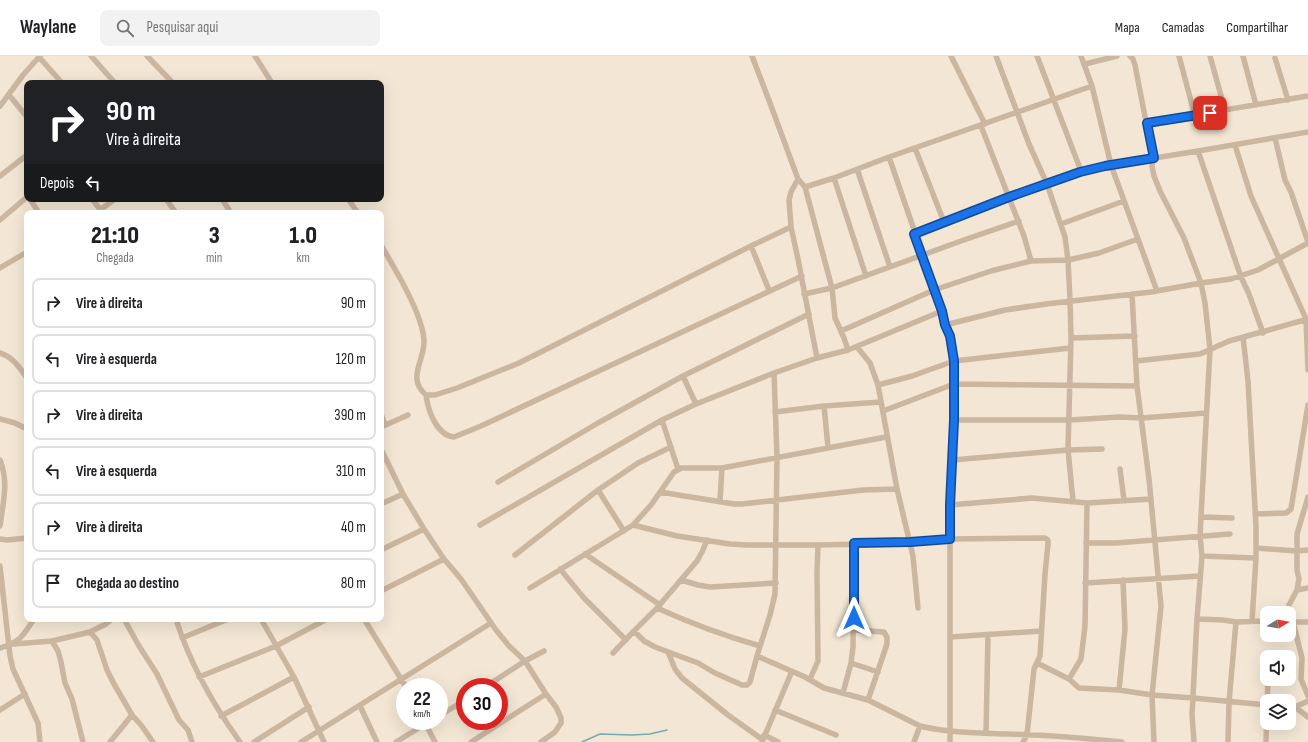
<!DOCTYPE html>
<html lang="pt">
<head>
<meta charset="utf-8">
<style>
  body { margin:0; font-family:"Sofia Sans Condensed",sans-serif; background:#f2f2f2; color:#202124; height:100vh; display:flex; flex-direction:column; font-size:15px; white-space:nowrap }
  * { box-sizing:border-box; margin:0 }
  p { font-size:13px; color:#757577 }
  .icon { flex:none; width:22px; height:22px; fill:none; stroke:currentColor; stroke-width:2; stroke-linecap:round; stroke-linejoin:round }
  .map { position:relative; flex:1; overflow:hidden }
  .side { position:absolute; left:24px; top:154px; width:360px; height:412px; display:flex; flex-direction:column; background:#fff; border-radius:8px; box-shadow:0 4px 16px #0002 }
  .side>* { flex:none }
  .hud { position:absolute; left:24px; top:24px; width:360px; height:122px; border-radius:8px; box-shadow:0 4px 16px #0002; background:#202124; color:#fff; overflow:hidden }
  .needle { width:26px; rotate:79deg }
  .buttons { position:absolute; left:1260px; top:550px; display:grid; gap:8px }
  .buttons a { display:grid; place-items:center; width:36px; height:36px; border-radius:8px; background:#fff; box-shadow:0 4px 16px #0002; font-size:20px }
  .speed { position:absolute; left:396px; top:622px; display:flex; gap:8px; font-size:20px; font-weight:700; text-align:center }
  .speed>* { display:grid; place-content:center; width:52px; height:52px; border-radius:50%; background:#fff; box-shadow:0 4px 16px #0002; line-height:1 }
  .speed small { font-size:10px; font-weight:400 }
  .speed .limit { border:6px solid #d22; background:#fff; color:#111 }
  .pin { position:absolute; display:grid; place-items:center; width:34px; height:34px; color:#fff; margin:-17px; border-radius:8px; box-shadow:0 2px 6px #0006 }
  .me { position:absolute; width:44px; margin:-22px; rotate:0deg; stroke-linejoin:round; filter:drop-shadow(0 0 3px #0008) }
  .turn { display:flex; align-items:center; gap:14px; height:84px; padding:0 16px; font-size:18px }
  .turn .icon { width:52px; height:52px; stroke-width:2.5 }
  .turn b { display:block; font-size:28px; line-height:34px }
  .then { display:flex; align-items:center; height:38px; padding:0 16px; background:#0003; gap:8px; font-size:15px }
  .eta { display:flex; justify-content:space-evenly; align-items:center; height:68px; text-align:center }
  .eta b { font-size:24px; font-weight:800; line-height:28px }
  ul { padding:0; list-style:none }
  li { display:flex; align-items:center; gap:12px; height:50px; margin:0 8px 6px; padding:0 8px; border:2px solid #e0e0e0; border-radius:8px }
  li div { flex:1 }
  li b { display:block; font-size:15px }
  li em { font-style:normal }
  header { display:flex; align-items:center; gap:24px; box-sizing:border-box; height:56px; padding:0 20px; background:#fff; border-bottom:1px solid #e0e0e0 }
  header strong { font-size:19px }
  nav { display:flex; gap:22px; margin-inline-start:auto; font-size:14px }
  .search { width:280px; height:36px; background:#f2f2f2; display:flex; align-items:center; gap:10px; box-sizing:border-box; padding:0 14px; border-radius:8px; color:#757577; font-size:15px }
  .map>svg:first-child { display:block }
</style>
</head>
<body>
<header>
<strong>Waylane</strong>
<div class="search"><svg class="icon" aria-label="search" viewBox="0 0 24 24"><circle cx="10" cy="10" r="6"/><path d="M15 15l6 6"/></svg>Pesquisar aqui</div>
<nav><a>Mapa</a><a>Camadas</a><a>Compartilhar</a></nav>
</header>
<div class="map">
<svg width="1308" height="686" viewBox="0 0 1308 686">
  <rect width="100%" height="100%" fill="#f3e6d4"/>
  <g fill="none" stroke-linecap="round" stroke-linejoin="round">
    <!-- stream -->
    <path stroke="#71adb2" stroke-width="1.5" d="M582 686 600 678 632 679 650 678 667 674"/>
    <!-- minor -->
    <path stroke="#cbb6a0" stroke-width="5.5" d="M91 0 115 27
      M147 0 173 27
      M255 0 272 27
      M752 0 770 47 798 123 805 131 834 122 889 101 1092 30
      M951 0 985 68
      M996 0 1029 88 1047 128 1065 181 1068 204 1070 244 1071 282 1068 394 1073 445
      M1037 0 1081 115
      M1081 0 1092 30 1111 109 1157 235
      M1130 0 1133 3 1135 9 1153 102 1152 110 1154 120 1160 135 1184 182 1201 227 1205 247 1210 293 1201 461 1200 480 1202 500 1197 563 1192 659 1194 686
      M1179 0 1195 60
      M1210 0 1225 54
      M1243 0 1256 49
      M39 1 62 27
      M1275 2 1288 44
      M1085 8 1117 0
      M9 39 27 61
      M0 50 23 19 40 0
      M1147 67 1308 40
      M981 70 1024 180 1031 205
      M1275 82 1285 124 1291 136 1308 186
      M1235 89 1251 140 1306 263 1308 314
      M915 92 944 166
      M1198 95 1241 221 1249 238 1263 277
      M889 101 942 255 945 269 950 280 954 305V364L950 449V686
      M857 113 890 211
      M0 120 27 99
      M834 122 866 220
      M798 123 791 136 789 144 791 171 798 203 817 302
      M805 131 832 232 835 262 844 282 848 294
      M30 143 39 157
      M92 143 103 157
      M166 143 176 157
      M222 143 231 157
      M348 143 358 157
      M96 157 115 143
      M0 164 27 141
      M1061 168 1124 145
      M914 178 1009 141 1081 115 1105 110 1198 95 1308 76
      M381 189C395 213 422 257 424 284 425 305 406 322 426 339 428 354 436 379 454 381L481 370 802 220
      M751 190 769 234
      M0 212 27 196
      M804 238 832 232 961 185 1019 165
      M1132 238 1137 330 1149 423 1161 550 1152 639 1154 686
      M945 269 1005 254 1046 248 1151 236 1201 227 1231 223 1258 214 1308 187
      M841 275 934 234 991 215 1031 205 1068 204 1099 197 1138 183
      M1243 281 1248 325 1256 470V502L1252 565
      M1071 282 1135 280
      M857 291 870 307 878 329 897 433 913 500 918 552
      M0 297C13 301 20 312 27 322
      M1136 305 1200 298 1229 285 1308 263
      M774 317 777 401 775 538 770 559 757 600 805 621 824 632 868 644 920 670C949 677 979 677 1008 678 1046 679 1084 682 1122 686
      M683 320 696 348
      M878 329 912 320 954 305 1070 292
      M426 339H435L457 332 519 307 751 190 791 171
      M824 350 828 391
      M883 355 954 328 1137 330
      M775 356 824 350 881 346
      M381 358 385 369
      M0 363 15 367 27 373
      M662 364 678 413
      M954 364H1069L1119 361 1142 362 1206 357
      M381 371 408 359
      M381 393 403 438 424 473 444 503 461 523 496 574 509 590 525 605 546 638 556 651 561 662V667L555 676 541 686
      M0 404C9 426 3 447 0 470
      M953 404 1068 394 1102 393
      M1120 413 1124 444
      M498 426 598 367 683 320 809 258
      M598 434 624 475
      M660 436 734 448H742L863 434 897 433
      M720 445 722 412
      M381 448 403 438
      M950 449 1032 442 1087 447 1151 443
      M1255 458 1286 457 1291 453 1308 349
      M1201 461 1232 462
      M480 469 662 364 696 348 774 317 817 302 848 294 942 255
      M633 469 651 449 674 416 681 412H722L886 381
      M0 483 7 484 27 482
      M1086 487H1116L1230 478
      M1256 492 1296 495 1308 494
      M381 494 424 473
      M585 498 660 549
      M515 499 598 434 638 407 671 391
      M1202 500 1256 502
      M0 510 10 600 13 613 38 667 40 686
      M560 513 584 542 626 584
      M681 524 698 529 710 531 776 527
      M1123 524 1125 573 1119 634 1152 639 1193 642 1267 649
      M1085 527 1200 520
      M530 532 633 469 677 480 730 488 747 489H818L909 487 950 483 1045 482 1048 484V488L1045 518 1040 600 1034 613 1027 679 1023 686
      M1297 534 1308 532
      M381 535 444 503
      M657 552C690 567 725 580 760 590
      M1288 557 1289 549 1297 534 1299 523 1297 514V478L1308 441
      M112 563 106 568 90 576 97 584 107 614 114 628 132 659 141 669 153 686
      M124 563 139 590 157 618 179 664 188 674 192 686
      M176 563C190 608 212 647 240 686
      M261 563 294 621 324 686
      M364 563 406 631
      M1197 563 1223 564 1236 566 1267 565
      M1289 566H1308
      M1293 566 1302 602 1301 623 1308 640
      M854 574 884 576 887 581V588L868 644
      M634 575 644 585 655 591 698 607 715 617 742 629H747L750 626 757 600
      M950 581 1041 575
      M182 582 228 563
      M52 585 58 595 61 606 65 627 72 643 83 686
      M14 588 52 585 90 576
      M0 592C20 586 23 580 34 563
      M668 596 675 613 682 622 728 659 763 684
      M613 597 634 575 657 552 697 505 702 496 707 484
      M851 607 878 616
      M1037 607 1069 623 1081 603 1085 570 1087 447
      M199 621 276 590 327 563
      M810 623 818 605 817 517 818 489
      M1069 623 1079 632 1119 634
      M485 631 525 605 544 595
      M843 637 851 607 853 591 854 487
      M360 650 377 686
      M1289 651H1295L1308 645
      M1295 651 1308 661
      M0 654 25 638
      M775 654 836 679
      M221 660 294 621
      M439 660 465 644
      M424 665 435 686
      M986 677 988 579
      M764 679 778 686
      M110 686 132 659
      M254 686 309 651
      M301 686 491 567
      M396 686 430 665
      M471 686 546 638
      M762 686 792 615
      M914 686 920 670
      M1228 686 1229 646 1236 566
      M1266 686 1268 623"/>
  </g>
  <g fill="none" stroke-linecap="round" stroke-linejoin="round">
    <defs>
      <path id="route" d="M854 562V487L910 486 950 483V449L954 364V305L950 280 945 269 942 255 914 178 1009 141 1080 116 1105 110 1154 102 1147 67 1210 57"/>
    </defs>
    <!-- route casing -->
    <use href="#route" stroke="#114b97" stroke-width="10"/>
    <!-- route -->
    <use href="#route" stroke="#1a73e8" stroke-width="7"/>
  </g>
</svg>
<div class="buttons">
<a><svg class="needle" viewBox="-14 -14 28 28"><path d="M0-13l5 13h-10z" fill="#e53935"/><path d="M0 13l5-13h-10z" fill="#757577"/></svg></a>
<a><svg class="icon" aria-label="sound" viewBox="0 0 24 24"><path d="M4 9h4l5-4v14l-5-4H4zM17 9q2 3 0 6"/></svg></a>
<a><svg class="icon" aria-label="layers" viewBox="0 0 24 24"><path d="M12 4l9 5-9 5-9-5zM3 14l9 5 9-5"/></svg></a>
</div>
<div class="speed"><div>22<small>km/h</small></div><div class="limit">30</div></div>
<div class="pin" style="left:1210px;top:57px;background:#d93025"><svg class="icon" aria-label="arrive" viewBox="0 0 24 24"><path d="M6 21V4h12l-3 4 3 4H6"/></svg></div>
<svg class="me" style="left:854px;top:562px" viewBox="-20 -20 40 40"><path d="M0-17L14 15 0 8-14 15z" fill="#1a73e8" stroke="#fff" stroke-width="4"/></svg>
<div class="hud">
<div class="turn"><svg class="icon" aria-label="right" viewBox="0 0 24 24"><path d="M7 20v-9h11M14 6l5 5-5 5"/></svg><div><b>90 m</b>Vire à direita</div></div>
<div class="then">Depois<svg class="icon" aria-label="left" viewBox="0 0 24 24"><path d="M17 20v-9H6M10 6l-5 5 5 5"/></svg></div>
</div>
<section class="side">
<div class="eta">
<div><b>21:10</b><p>Chegada</p></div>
<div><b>3</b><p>min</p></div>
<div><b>1.0</b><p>km</p></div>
</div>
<ul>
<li><svg class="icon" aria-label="right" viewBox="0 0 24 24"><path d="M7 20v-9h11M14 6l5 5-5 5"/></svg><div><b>Vire à direita</b></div><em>90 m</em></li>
<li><svg class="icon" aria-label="left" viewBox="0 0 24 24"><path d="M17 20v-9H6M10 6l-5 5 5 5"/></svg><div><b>Vire à esquerda</b></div><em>120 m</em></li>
<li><svg class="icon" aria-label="right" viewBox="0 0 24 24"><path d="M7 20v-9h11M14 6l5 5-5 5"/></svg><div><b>Vire à direita</b></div><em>390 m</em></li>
<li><svg class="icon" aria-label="left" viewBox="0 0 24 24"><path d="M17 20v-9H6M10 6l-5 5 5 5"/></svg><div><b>Vire à esquerda</b></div><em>310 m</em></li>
<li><svg class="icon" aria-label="right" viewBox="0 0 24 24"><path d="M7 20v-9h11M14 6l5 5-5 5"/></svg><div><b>Vire à direita</b></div><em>40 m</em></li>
<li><svg class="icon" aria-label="arrive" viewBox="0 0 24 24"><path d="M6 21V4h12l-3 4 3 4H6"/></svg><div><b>Chegada ao destino</b></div><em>80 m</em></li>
</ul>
</section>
</div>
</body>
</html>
